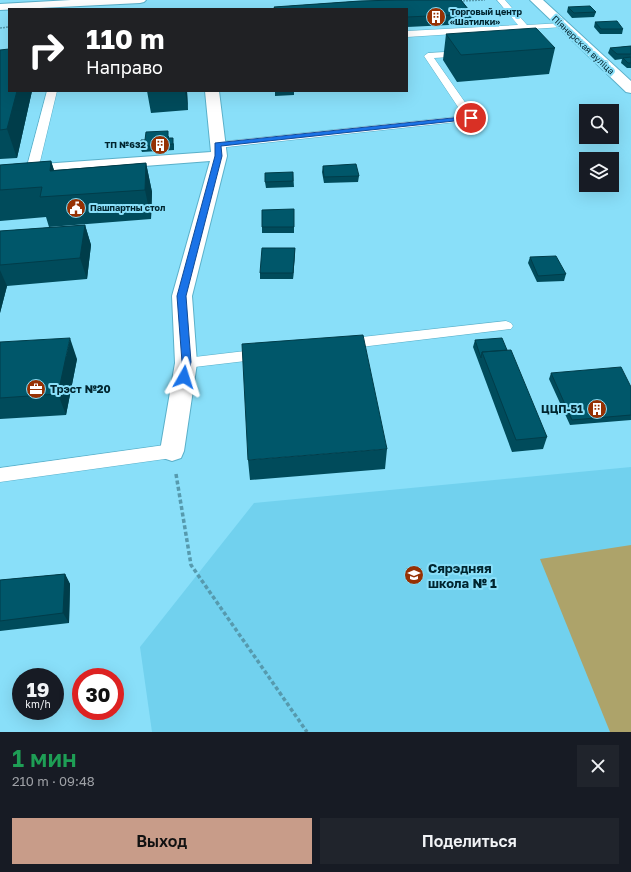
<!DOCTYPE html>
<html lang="ru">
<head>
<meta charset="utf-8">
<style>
  body { margin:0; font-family:"Golos Text",sans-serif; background:#20242c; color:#f1f3f6; height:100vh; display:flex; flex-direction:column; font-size:15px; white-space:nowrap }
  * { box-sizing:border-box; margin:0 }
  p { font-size:13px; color:#9ea1a6 }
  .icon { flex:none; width:22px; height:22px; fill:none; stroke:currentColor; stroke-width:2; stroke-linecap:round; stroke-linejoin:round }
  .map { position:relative; height:732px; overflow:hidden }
  .details { display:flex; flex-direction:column; background:#171b24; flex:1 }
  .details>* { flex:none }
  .top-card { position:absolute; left:8px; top:8px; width:400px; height:84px; border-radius:0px; box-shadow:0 4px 16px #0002; background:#202124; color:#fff; overflow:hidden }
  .fabs { position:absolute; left:579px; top:104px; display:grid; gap:8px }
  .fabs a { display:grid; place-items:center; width:40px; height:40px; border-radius:0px; background:#171b24; box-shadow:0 4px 16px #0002; font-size:20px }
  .speed { position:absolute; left:12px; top:668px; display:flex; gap:8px; font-size:20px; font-weight:700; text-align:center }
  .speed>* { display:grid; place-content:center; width:52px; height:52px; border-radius:50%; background:#171b24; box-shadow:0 4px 16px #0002; line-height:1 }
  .speed small { font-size:10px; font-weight:400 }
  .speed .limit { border:6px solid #d22; background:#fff; color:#111 }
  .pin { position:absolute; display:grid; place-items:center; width:34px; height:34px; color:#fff; margin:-17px; border:2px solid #fff; border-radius:50%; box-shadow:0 1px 4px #0007 }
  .me { position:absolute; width:44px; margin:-22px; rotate:6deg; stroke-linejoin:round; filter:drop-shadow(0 0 3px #0008) }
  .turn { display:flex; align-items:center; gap:14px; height:84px; padding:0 12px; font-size:18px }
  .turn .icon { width:52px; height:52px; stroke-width:2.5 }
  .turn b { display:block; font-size:28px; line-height:34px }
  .round { display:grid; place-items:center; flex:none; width:42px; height:42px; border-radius:0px; background:#20242c }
  .summary { display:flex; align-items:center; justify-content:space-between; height:68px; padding:0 12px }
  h1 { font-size:24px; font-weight:600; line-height:30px; color:#1e9e55 }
  .cta { display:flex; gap:8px; margin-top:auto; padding:8px 12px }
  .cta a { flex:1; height:46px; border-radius:0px; background:#c89c89; color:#111; font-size:16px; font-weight:600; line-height:46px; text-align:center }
  .cta a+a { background:#20242c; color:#f1f3f6 }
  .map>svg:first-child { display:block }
</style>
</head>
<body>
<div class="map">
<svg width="631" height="732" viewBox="0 0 631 732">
  <rect width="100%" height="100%" fill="#89dff9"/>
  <!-- built -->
  <path fill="#71d1ee" d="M631 467V732H152L140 647 254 503Z"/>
  <!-- green -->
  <path fill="#ada36a" d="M631 545V732H610L540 559Z"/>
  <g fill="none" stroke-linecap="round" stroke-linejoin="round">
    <defs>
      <path id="lane" d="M497 0H505L527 25 563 23 567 25 563 27 407 37V31L518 25Z
        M463 51 466 52 467 54 466 56 434 58 476 118 475 120 218 148 213 145 218 142 464 116 424 56 428 53Z
        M47 91H57L38 170 32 173 26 170Z
        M506 321 511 323 513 326 511 329 344 349 339 348 337 344 339 340 344 339Z
        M263 349 268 350 270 354 268 358 263 359 186 368 181 367 179 363 181 359 186 358Z
        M172 444 178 446 180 451 178 456 172 458 0 482V468Z"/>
      <path id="street" d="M530 0H543L631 81V93L626 92Z
        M205 91H219L227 156 192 296 197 363 184 451 181 458 172 461 163 458 160 451 175 363 172 296 210 161 0 177V167L211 152Z"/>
      <path id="secondary" d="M71 0H146L144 2 140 3 0 10V4Z"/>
    </defs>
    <!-- lane casing -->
    <use href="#lane" stroke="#5ab0ca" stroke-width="1"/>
    <!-- street casing -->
    <use href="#street" stroke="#5ab0ca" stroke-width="2"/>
    <!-- secondary casing -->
    <use href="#secondary" stroke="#5ab0ca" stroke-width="2"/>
    <!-- path-far1 -->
    <path stroke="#569aae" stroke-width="1.5" stroke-dasharray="2 1" stroke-linecap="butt" d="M460 1 485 0
      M0 28 9 27"/>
    <!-- path -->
    <path stroke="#569aae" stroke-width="3.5" stroke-dasharray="4 2.5" stroke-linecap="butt" d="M176 474 191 565 307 732"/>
    <!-- lane -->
    <use href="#lane" fill="#fff" fill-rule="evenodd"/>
    <!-- street -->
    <use href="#street" fill="#fff" fill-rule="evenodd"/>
    <!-- secondary -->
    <use href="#secondary" fill="#fff" fill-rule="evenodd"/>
  </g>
  <!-- wall -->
  <path fill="#004b5b" d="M396 0H461L472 14 470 24 407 27V9H274V7L360 1Z
    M568 7 596 12 594 17 572 18 567 12Z
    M595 22 623 29 622 34H600L594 27Z
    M446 34 555 48 549 74 457 82 443 60Z
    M631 46V68H627L621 63 622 59 615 60 608 53 610 48Z
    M0 50 9 91H32L17 158 0 159Z
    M147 91H187L188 110 151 113Z
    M275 91H294V95L275 96Z
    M586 120V134L579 127 581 121Z
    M169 136V138L174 144V150L142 152 140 147 145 140Z
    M51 161 54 170 146 163 152 192 151 219 49 227 46 217 0 221V165Z
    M323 166 359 176 358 182 324 183 322 172Z
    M293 172 294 187 266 188 265 182Z
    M294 209V233H262V227Z
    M85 225 91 245 87 279 7 286 0 313V231Z
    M295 248 293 279H260V273Z
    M530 257 566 274 564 281 537 282 528 263Z
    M475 340 507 350 547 437 543 449 512 452 473 347Z
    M0 342 77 359 66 415 0 419Z
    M551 373 631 387V420L570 425 549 379Z
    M387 449 385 469 250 480 248 460Z
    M65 574 70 584 69 623 0 631V580Z"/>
  <!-- shaded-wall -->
  <path fill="#003d4a" d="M17 91H32L17 158 7 129Z
    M185 91H187L188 110Z
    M617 127 616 133 612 134V128Z
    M51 161 60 190 50 171Z
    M146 163 152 192 151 219 145 190Z
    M85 225 91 245 87 279 80 258Z
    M295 248V254L293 279V273Z
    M0 270 7 286 0 313Z
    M70 338 77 359 66 415 58 394Z
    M65 574 70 584 69 623 63 613Z"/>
  <!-- building -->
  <path fill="#00576a" stroke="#003d4a" d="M396 0H461L472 14 407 17V9H275L274 7 360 1Z
    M590 6 596 12 574 13 568 7Z
    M617 21 623 29H601L595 22Z
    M536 28 555 48 461 55 446 34Z
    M631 46V54H617L610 48Z
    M9 49V91H17L7 129 0 130V50Z
    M631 57V63H628L623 58Z
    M586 120V126L581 121Z
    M612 122 617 127 612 128Z
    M168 131V138H173V144L140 147 141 140H145L146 132Z
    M51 161 50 171 146 163 145 190 40 197 42 187 0 190V165Z
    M356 164 359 176 324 177 323 166Z
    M293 172V181L265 182V173Z
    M294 209V227H262V210Z
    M85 225 80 258 0 265V231Z
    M262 248H295L293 273H260Z
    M556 256 566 274 538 276 530 257Z
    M363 335 387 449 248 460 242 344Z
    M70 338 58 394 0 398V342Z
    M502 338 507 350 482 352 481 358 475 340Z
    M511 350 547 437 516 440 482 352Z
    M621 367 631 387V415L572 420 551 373Z
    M65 574 63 613 0 621V580Z"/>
  <!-- route -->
  <path fill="#1a73e8" stroke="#114b97" d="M471 116 473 117V119L221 146 222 156 186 296 191 362 187 380H181L179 377 182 362 177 296 215 156V143Z"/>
  <!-- icons -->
  <defs>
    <symbol id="building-disc" viewBox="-11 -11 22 22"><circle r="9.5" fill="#963103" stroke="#89dff9"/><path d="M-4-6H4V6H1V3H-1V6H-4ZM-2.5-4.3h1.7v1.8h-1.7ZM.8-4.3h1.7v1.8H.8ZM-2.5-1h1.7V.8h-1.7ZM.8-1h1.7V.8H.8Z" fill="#fff"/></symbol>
    <symbol id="civic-disc" viewBox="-11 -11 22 22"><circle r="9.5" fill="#963103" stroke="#89dff9"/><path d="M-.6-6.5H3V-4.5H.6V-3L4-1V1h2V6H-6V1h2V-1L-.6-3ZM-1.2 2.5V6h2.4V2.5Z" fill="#fff"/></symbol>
    <symbol id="office-disc" viewBox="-11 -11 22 22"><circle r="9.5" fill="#963103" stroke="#89dff9"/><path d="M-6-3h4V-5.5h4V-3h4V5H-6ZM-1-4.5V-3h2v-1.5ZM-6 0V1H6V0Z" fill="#fff"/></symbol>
    <symbol id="school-disc" viewBox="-11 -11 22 22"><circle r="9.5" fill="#963103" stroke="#89dff9"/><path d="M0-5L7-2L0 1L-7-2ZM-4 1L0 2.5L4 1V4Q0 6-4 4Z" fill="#fff"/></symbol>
  </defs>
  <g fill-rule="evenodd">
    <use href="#building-disc" x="425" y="6" width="22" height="22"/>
    <use href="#building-disc" x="149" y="134" width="22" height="22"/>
    <use href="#civic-disc" x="65" y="197" width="22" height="22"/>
    <use href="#office-disc" x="25" y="378" width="22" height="22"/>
    <use href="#building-disc" x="586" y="398" width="22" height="22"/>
    <use href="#school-disc" x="403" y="564" width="22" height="22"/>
  </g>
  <g text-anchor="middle" stroke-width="4" stroke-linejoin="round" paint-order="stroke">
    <!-- far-poi labels -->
    <g font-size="9" font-weight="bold" fill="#00252f" stroke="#89dff9" text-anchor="start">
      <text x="450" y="15">Торговый центр<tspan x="450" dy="10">«Шатилки»</tspan></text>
      <text x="146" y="148" text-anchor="end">ТП №632</text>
      <text x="90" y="211">Пашпартны стол</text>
    </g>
    <!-- far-street labels -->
    <g font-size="9" fill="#00252f" stroke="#89dff9">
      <text transform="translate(583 45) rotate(43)" y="3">Піянерская вуліца</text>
    </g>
    <!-- poi labels -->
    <g font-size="11" font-weight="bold" fill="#00252f" stroke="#89dff9" text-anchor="start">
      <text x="50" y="393">Трэст №20</text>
      <text x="583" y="413" text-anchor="end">ЦЦП-51</text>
    </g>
    <!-- near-poi labels -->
    <g font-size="13" font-weight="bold" fill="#00252f" stroke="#89dff9" text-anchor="start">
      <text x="428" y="573">Сярэдняя<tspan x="428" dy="15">школа № 1</tspan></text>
    </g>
  </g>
</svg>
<div class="fabs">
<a><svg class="icon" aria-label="search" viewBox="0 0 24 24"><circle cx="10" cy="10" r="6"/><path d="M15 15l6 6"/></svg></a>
<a><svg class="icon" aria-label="layers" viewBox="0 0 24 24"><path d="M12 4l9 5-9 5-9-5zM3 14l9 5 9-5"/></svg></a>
</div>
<div class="speed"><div>19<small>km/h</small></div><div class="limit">30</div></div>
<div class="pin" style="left:471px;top:118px;background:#d93025"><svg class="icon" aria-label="arrive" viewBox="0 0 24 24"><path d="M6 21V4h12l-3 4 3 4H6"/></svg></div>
<svg class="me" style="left:184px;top:377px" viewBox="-20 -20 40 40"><path d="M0-17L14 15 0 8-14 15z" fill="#1a73e8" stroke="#fff" stroke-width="4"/></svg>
<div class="top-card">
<div class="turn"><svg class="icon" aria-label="right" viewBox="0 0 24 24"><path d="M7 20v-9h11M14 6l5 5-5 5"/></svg><div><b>110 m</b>Направо</div></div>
</div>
</div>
<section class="details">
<div class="summary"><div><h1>1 мин</h1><p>210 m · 09:48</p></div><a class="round"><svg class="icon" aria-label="close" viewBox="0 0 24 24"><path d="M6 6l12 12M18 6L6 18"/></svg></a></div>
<div class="cta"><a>Выход</a><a>Поделиться</a></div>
</section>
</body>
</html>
